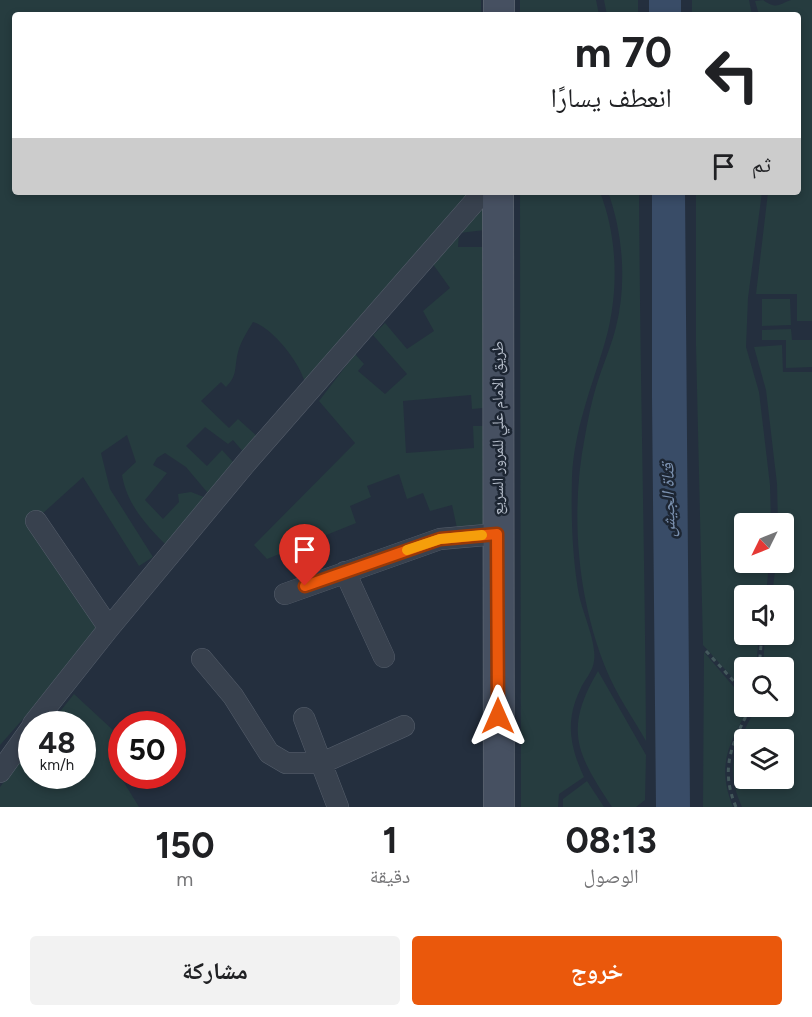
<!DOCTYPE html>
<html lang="ar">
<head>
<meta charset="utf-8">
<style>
  body { margin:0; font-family:Figtree,"Noto Naskh Arabic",sans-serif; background:#f2f2f2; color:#202124; direction:rtl; height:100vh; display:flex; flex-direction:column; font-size:22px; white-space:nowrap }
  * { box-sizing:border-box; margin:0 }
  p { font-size:20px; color:#757577 }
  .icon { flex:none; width:33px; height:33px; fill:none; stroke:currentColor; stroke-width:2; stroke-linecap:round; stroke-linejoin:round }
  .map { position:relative; height:807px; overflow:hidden; direction:ltr }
  .details { display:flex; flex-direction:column; background:#fff; flex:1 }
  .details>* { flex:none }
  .top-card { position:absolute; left:12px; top:12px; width:789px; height:183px; border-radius:6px; box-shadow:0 3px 9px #0003; direction:rtl; background:#fff; color:#202124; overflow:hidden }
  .needle { width:39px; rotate:227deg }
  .tools { position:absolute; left:734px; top:513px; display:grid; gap:12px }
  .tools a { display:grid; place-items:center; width:60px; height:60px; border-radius:6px; background:#fff; box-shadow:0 3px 9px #0003; font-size:30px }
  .speed { position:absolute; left:18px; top:711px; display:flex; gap:12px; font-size:30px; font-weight:700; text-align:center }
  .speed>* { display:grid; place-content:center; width:78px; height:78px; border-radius:50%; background:#fff; box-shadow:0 3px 9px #0003; line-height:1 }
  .speed small { font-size:15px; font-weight:400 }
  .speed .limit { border:9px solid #d22; background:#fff; color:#111 }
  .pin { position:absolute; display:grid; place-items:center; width:51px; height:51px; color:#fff; margin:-62px -26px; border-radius:50% 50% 50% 0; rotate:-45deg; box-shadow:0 0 6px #0007 }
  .pin .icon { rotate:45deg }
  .me { position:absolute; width:66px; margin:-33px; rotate:0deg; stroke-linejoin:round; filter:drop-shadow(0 0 4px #0008) }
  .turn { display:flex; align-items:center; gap:21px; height:126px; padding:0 30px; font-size:27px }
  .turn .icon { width:78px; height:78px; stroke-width:2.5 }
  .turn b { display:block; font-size:42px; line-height:51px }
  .then { display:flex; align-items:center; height:57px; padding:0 30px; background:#0003; gap:12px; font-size:22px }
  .eta { display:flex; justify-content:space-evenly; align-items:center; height:102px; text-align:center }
  .eta b { font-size:36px; font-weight:700; line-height:42px }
  .action { display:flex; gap:12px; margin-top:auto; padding:12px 30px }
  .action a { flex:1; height:69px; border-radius:6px; background:#ea580c; color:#fff; font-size:24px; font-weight:700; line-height:69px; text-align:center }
  .action a+a { background:#f2f2f2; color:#202124 }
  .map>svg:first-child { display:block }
</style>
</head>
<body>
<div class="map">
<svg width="812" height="807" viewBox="0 0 812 807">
  <rect width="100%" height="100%" fill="#242f3e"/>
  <!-- green -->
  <path fill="#263c3f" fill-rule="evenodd" d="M0 0H481V15H15V192H477L305 383C300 363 273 328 253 322 247 332 241 341 238 352 234 368 238 375 226 387L221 382 201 401 229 428 238 419 258 437 245 454 233 440 228 444 205 427 186 446 207 466 222 450 234 463 212 498 186 467 165 453 157 458 153 465 167 473 145 500 163 519 179 502 178 494 191 492 204 497 168 547C147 526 127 505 122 475L136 462 127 435 101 453 110 489 153 557 139 566 83 477 31 524 105 626 0 745Z
    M520 0H596L599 15H520Z
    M604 0H638V15H607Z
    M692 0H749L752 15H692Z
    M763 0C777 10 779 4 791 0 797 0 806 0 812 0V321H797V294H756L768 192H798V15H759L755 1Z
    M520 192H600C619 241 619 299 603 349 590 391 574 432 572 477 571 516 572 556 579 595 583 614 597 643 594 661 593 672 584 680 580 690 565 721 570 747 584 777L559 794 558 807H521Z
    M608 192H639C640 375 645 558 646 741 633 718 616 694 606 669 577 597 570 512 585 436 588 420 591 403 596 387 602 367 611 347 616 327 627 284 623 233 608 192Z
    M696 192H762L748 298 746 347 759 392 770 485 771 523 744 524V562L769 563 766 595 744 596V634L759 635 756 667 744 668V683L741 687 703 645 696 345Z
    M484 194 485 230 459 233 458 247H485L483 408 472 409 471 395 403 401 406 453 474 448 473 426H486L484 526 457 528 452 505 430 511 423 493 407 499 399 474 367 486 371 497 350 506 356 523 267 559 254 545 355 443 319 401 355 354 364 364 358 371 385 394 407 374 373 335 385 323 407 349 434 331 423 311 450 288 430 260Z
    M762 299H790L791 325 762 326Z
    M791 329 792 340H812V367L786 368V340H762V330Z
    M782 345 783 372H812V807H742C723 764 736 746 756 708L783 706V668L763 667 765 635 783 634V596L772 595 776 563 783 562V524L778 523 777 484 766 390 754 347ZM744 740H783V778H744Z
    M704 652 739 693 744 706 749 707C729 745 716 764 733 807H703Z
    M598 671 646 755 645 800 636 807H612C577 754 563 730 598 671Z
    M74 694 115 732 120 776 139 807H0V787L31 747 32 776H82V724H50Z
    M587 781 604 807H563V799Z"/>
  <!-- water -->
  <path fill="#394c67" d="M649 0H681V15H649Z
    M652 192H685L690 807H656L652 398Z"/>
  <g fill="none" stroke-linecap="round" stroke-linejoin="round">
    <defs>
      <path id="minor" d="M36 521 109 628
        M345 572 384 657
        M285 594 440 539 497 534
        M202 659 233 696 269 753 286 763H322L404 726
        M304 718 338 807
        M33 724 109 628 246 463 483 192
        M0 772 32 727"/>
      <path id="secondary" d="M499 15V0
        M498 192 499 807"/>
    </defs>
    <!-- minor casing -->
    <use href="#minor" stroke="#565f6c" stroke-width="22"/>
    <!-- secondary casing -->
    <use href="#secondary" stroke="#565f6c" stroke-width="32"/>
    <!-- path -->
    <path stroke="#44595c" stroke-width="3" stroke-dasharray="4.5 4.5" stroke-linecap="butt" d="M706 651 742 690
      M759 668 762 634
      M744 687 741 694 744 700
      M736 807C719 767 733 742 751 706"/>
    <!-- minor -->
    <use href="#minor" stroke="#38414e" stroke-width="21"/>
    <!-- secondary -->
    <use href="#secondary" stroke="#465061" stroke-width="30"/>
  </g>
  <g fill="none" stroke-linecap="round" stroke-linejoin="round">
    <defs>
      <path id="route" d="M305 586 440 539 497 534 498 716"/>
    </defs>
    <!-- route casing -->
    <use href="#route" stroke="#983908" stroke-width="15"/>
    <!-- route -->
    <use href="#route" stroke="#ea580c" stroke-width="10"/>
    <!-- slow -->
    <path stroke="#f59e0b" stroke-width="10" d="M407 550 440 539 482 535"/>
  </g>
  <g text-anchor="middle" stroke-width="5" stroke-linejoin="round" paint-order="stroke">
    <!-- street labels -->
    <g font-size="16" fill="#b4bcc9" stroke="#1d2633">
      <text transform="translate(497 428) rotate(-90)" y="6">طريق الامام علي للمرور السريع</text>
    </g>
    <!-- water labels -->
    <g font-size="18" font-style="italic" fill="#7c92b1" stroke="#1d2633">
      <text transform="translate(668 500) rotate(-91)" y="6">قناة الجيش</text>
    </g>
  </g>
</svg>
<div class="tools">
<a><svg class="needle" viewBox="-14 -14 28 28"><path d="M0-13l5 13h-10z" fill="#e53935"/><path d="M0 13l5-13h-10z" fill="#757577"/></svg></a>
<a><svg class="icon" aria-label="sound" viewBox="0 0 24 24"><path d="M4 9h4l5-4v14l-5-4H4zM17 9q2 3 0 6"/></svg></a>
<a><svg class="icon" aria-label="search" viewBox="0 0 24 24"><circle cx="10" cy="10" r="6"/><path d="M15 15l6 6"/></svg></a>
<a><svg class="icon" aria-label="layers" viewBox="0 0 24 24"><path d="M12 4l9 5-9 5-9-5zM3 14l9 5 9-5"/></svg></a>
</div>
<div class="speed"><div>48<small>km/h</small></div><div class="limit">50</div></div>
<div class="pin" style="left:305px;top:586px;background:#d93025"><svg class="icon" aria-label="arrive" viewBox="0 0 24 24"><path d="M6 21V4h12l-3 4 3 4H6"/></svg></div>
<svg class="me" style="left:498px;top:716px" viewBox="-20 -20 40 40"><path d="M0-17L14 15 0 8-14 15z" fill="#ea580c" stroke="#fff" stroke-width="4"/></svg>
<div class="top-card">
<div class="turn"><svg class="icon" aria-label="left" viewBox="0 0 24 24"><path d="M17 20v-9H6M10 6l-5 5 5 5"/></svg><div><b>70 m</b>انعطف يسارًا</div></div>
<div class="then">ثم<svg class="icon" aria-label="arrive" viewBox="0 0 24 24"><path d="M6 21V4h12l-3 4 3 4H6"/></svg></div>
</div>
</div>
<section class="details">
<div class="eta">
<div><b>08:13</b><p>الوصول</p></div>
<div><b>1</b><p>دقيقة</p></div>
<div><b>150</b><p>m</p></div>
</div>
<div class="action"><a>خروج</a><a>مشاركة</a></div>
</section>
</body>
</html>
